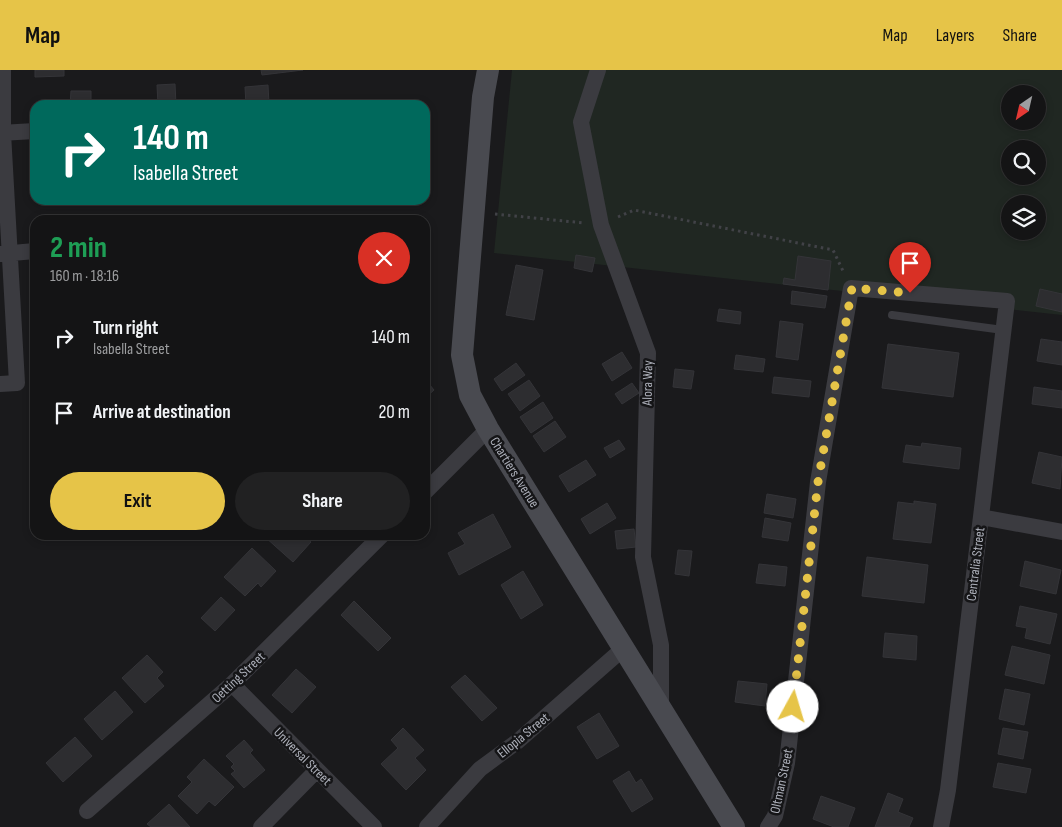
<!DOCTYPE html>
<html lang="en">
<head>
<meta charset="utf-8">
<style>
  body { margin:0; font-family:"Sofia Sans Condensed",sans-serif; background:#212122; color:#f1f3f6; height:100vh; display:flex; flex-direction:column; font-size:19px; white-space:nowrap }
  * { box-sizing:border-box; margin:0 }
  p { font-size:16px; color:#9d9ea0 }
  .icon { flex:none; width:28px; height:28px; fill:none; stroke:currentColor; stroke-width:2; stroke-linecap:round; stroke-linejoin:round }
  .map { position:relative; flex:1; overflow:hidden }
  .side { position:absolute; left:30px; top:145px; width:400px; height:325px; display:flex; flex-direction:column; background:#141415; border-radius:15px; box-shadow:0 2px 8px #0003,0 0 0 1px #333334 }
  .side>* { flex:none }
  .banner { position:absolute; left:30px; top:30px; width:400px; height:105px; border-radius:15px; box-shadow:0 2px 8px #0003,0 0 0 1px #333334; background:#00695c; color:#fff; overflow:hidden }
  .needle { width:32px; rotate:214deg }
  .fabs { position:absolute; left:1001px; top:15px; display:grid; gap:10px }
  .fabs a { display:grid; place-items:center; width:45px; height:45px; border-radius:50%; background:#141415; box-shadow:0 2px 8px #0003,0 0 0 1px #333334; font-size:25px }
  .pin { position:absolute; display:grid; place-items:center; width:42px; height:42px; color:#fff; margin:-51px -21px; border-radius:50% 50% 50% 0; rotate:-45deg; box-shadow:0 0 5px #0007 }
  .pin .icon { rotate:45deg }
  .me { position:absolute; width:55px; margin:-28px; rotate:6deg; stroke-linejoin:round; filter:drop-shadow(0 0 4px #0008) }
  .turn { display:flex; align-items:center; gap:18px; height:105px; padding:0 20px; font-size:22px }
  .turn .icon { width:65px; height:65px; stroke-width:2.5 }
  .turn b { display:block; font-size:35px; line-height:42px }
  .round { display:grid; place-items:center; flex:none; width:52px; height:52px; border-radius:26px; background:#212122 }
  .head { display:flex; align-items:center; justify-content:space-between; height:85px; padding:0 20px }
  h1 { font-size:30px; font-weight:700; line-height:38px; color:#1e9e55 }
  .action { display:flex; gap:10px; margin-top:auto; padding:10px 20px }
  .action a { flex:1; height:58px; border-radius:30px; background:#e6c448; color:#111; font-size:20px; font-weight:700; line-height:58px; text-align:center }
  .action a+a { background:#212122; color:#f1f3f6 }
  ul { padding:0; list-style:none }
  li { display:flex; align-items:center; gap:15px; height:75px; padding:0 20px }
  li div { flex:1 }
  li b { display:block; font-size:19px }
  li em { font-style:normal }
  header { display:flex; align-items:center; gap:30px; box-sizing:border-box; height:70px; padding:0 25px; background:#e6c448; color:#111 }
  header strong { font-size:24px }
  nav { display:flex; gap:28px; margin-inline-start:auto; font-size:18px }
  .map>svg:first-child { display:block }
</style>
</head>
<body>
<header>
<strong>Map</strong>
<nav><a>Map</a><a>Layers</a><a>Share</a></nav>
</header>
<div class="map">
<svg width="1062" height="757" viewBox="0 0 1062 757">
  <rect width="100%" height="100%" fill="#1a1a1c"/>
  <!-- green -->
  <path fill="#202722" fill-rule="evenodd" d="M512 0H1062V245L494 183ZM1010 24H1038V51H1010ZM1010 79H1038V106H1010ZM1010 134H1038V161H1010Z"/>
  <!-- building -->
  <path fill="#2d2d30" stroke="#343438" d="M35 0H64V6L35 7Z
    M261 0H303L262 5Z
    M175 14 176 35H158L157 15Z
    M268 15 269 34 246 35 245 17Z
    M71 21H91V35H70Z
    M97 130H119V131L97 133Z
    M576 185 595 188 592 202 574 198Z
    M798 186 831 191 828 220 783 214 784 208 795 210Z
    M516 195 543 200 534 250 506 245Z
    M1040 219 1062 224V242L1036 236Z
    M792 221 827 226 825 238 791 234Z
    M719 239 741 242 740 254 717 251Z
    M780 251 803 254 798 290 776 287Z
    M1041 269 1062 272V295L1037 291Z
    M888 274 959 283 953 327 882 318Z
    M622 282 632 298 612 311 602 294Z
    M736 285 765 289 763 302 734 299Z
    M516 293 525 305 502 321 494 309Z
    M675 299 694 301 691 319 673 317Z
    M774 307 811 311 809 327 772 323Z
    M425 309 434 320 425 328Z
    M529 310 540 326 520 341 508 324Z
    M632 313 639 323 622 334 615 324Z
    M1034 317 1062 321V338L1032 334Z
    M543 332 553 348 531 363 520 347Z
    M555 351 566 367 544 382 533 366Z
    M619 370 625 379 610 388 604 378Z
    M922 373 961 378 959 399 903 392 906 375 921 377Z
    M1039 382 1062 387 1060 419 1032 413Z
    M586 390 596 405 569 422 559 406Z
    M767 424 796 429 793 448 764 443Z
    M914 431 936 434 931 473 893 469 898 432 914 434Z
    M607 433 616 448 590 464 581 449Z
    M493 444 511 477 459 505 448 483 465 474 458 463Z
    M765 448 791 453 788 471 762 467Z
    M634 459 636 477 617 479 615 461Z
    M267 465H303L311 472 293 492 265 467Z
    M252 478 276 501 261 517 258 513 245 526 224 507Z
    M678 480 692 481 689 506 675 504Z
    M867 487 928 495 924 533 862 526Z
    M1025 491 1061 500 1056 524 1020 516Z
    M759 494 787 497 785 516 756 513Z
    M523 501 543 535 521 549 501 515Z
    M221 527 235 540 215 561 201 548Z
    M354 531 391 568 378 581 341 545Z
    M1020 536 1057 544 1050 574 1025 568 1027 558 1016 556Z
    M885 563 917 566 916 590 883 587Z
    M1012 576 1050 585 1044 614 1005 605Z
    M147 585 163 602 157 608 164 616 145 633 122 608Z
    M296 599 316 617 292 643 272 625Z
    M465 605 497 638 482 651 451 617Z
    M738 611 767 614 765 636 735 632Z
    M1005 619 1030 624 1024 655 999 649Z
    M115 621 133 642 102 670 84 649Z
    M599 643 619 676 597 689 577 657Z
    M403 658 424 680 415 688 426 700 406 720 381 694 398 678 391 670Z
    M1003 658 1028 662 1023 689 998 684Z
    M75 667 92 686 63 712 46 693Z
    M244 670 253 680 250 683 265 700 244 718 231 704 235 701 231 697 234 694 226 686Z
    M204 689 234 717 215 736 209 731 197 744 178 726 192 712 187 707Z
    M998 693 1031 699 1026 723 993 717Z
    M629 701 636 713 641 709 653 729 632 742 613 711Z
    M888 723 903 729 898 742 913 748 909 757H875Z
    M821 726 855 738 848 757H834L813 749Z
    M169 734 190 757H151L147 754Z"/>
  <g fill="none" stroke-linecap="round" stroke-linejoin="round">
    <!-- path -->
    <path stroke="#414247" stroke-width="3" stroke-dasharray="2.5 4" stroke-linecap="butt" d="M495 144 584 153
      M618 147 634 140 833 180 844 203"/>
    <!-- lane -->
    <path stroke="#3b3b40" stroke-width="8" d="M892 245 1003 260"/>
    <!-- street -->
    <path stroke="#3b3b40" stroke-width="16" d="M598 0 581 52 601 155 648 283 643 487 661 575V637
      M0 63 35 61
      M0 184 35 181
      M0 314 17 313 3 63V0
      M425 422 488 359
      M981 447 1062 462
      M232 614 374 757
      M87 741 232 614 382 465
      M261 757 317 700
      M427 757 480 699 518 671 624 578
      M768 757 775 746 787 693 818 412 851 218 1007 231 948 720 941 757"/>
    <!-- secondary -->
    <path stroke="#494a50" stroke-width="22" d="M488 0 483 27 462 285 470 325 488 359 734 757"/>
  </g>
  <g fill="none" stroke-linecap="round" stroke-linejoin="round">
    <!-- route -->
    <path stroke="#e6c448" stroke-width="9" stroke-dasharray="0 16.2" d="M793 637 818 412 852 218 910 223"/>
  </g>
  <g text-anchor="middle" stroke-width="5" stroke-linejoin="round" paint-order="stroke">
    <!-- street labels -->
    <g font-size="14" fill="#adb0ba" stroke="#151517">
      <text transform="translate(647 313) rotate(-89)" y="5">Alora Way</text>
      <text transform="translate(515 402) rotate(58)" y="5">Chartiers Avenue</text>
      <text transform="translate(975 494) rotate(-83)" y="5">Centralia Street</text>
      <text transform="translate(238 607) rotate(-43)" y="5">Oetting Street</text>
      <text transform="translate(523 665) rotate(-39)" y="5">Ellopia Street</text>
      <text transform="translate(303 686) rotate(45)" y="5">Universal Street</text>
      <text transform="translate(781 711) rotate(-78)" y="5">Oltman Street</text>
    </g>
  </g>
</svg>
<div class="fabs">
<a><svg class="needle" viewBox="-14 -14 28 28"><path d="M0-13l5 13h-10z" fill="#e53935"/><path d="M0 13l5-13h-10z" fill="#9d9ea0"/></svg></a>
<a><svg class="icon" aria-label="search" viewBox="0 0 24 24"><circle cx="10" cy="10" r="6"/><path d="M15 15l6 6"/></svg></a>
<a><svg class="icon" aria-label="layers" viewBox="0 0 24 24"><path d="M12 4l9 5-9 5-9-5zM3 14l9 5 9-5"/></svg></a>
</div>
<div class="pin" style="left:910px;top:223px;background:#d93025"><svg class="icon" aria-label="arrive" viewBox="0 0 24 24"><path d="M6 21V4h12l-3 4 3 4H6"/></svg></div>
<svg class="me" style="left:793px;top:637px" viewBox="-20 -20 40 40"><circle r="19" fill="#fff"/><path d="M0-13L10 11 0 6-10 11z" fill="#e6c448"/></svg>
<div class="banner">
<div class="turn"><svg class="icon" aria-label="right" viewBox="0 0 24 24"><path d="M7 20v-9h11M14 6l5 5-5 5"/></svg><div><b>140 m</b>Isabella Street</div></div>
</div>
<section class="side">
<div class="head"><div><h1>2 min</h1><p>160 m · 18:16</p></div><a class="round" style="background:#d93025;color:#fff"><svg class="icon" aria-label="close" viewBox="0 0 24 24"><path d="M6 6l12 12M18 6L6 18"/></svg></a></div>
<ul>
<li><svg class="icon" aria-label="right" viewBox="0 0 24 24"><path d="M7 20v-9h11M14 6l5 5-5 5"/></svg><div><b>Turn right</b><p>Isabella Street</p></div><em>140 m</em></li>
<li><svg class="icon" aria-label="arrive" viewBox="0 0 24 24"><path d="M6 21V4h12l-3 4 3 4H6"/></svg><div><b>Arrive at destination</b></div><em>20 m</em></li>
</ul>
<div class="action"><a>Exit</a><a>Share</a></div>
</section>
</div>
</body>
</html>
